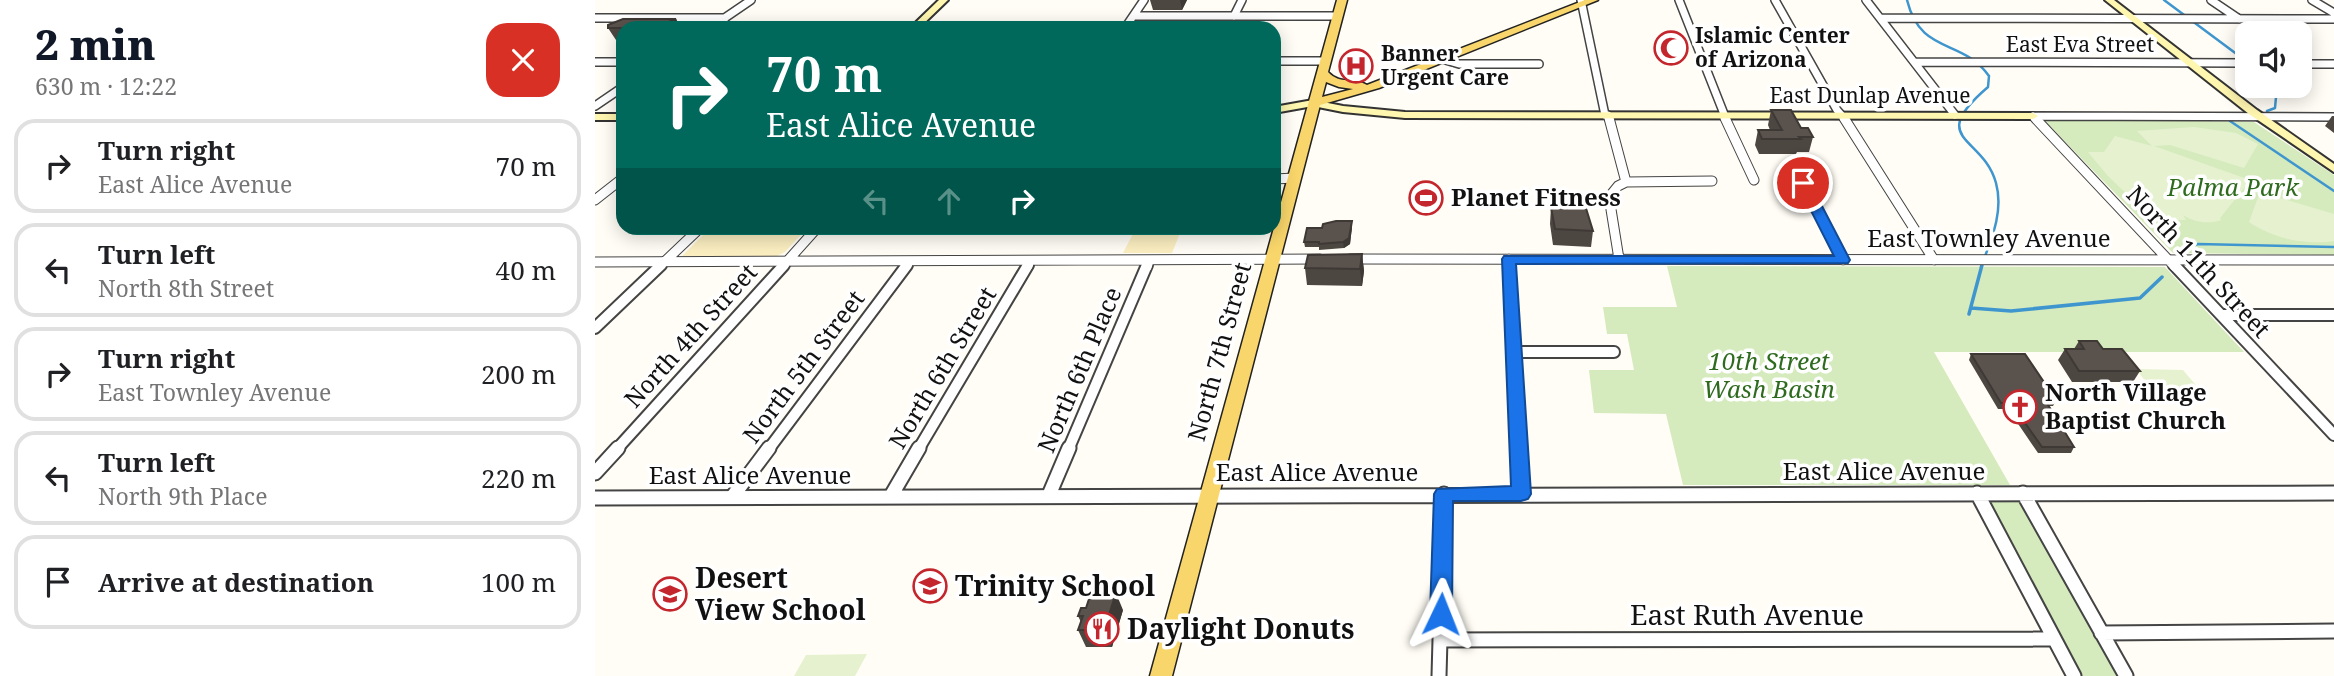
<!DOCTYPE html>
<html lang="en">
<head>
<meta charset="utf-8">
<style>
  body { margin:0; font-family:"Noto Serif",serif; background:#f2f2f2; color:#202124; height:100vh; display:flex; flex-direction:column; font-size:26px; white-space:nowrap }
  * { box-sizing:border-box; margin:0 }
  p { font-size:23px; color:#757577 }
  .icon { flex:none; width:38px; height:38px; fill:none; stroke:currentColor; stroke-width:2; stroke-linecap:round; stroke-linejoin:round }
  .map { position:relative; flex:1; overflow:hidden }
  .side { display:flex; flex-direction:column; background:#fff; width:595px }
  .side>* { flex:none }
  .hud { position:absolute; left:21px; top:21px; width:665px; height:214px; border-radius:21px; box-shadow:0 4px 18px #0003; background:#00695c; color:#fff; overflow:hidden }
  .tools { position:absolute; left:1640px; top:21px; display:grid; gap:14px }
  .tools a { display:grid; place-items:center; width:77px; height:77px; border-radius:14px; background:#fff; box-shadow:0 4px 18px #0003; font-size:35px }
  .pin { position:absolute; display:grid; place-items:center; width:60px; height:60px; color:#fff; margin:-30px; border:4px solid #fff; border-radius:50%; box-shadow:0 2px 7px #0007 }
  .me { position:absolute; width:77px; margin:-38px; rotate:2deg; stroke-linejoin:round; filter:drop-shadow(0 0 5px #0008) }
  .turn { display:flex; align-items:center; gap:24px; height:147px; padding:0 35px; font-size:32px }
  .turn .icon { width:91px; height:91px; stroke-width:2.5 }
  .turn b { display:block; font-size:49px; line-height:60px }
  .lanes { display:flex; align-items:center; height:66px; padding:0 35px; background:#0003; justify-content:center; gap:35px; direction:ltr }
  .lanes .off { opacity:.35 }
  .round { display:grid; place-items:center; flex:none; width:74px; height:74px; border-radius:21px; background:#f2f2f2 }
  .overview { display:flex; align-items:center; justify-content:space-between; height:119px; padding:0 35px }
  h1 { font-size:42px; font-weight:800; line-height:52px; color:#111827 }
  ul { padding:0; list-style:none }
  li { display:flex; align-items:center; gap:21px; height:94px; margin:0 14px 10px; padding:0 21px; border:4px solid #e0e0e0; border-radius:21px }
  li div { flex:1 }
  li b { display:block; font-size:26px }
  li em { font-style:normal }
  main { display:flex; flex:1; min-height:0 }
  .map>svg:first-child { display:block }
</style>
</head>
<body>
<main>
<section class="side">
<div class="overview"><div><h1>2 min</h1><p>630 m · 12:22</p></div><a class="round" style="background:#d93025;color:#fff"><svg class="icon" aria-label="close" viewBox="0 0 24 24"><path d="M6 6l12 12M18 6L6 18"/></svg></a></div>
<ul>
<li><svg class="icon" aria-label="right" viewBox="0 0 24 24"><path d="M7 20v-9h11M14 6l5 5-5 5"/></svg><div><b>Turn right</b><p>East Alice Avenue</p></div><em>70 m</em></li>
<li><svg class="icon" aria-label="left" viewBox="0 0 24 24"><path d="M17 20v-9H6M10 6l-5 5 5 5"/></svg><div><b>Turn left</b><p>North 8th Street</p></div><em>40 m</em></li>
<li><svg class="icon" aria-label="right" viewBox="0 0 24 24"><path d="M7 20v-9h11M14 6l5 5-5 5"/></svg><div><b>Turn right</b><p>East Townley Avenue</p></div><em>200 m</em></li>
<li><svg class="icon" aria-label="left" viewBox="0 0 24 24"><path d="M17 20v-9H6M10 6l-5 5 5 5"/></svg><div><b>Turn left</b><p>North 9th Place</p></div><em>220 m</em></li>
<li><svg class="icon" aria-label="arrive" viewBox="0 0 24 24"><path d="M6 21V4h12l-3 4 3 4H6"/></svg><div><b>Arrive at destination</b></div><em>100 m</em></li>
</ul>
</section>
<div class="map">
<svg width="1739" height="676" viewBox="0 0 1739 676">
  <rect width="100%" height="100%" fill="#fffdf5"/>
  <!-- green -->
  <path fill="#d5ebbd" d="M1454 119 1659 122 1739 175V255L1578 253 1450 121Z
    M1072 266 1570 267 1649 352H1339L1415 485H1088L1071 414 999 413 994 370H1039L1032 334H1012L1008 307H1082Z
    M1390 497H1422L1524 676H1486Z"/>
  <!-- sand -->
  <path fill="#fbeec1" d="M115 228H212L190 252 180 257 87 256Z
    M541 228H587L577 253H528Z"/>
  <!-- pitch -->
  <path fill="#e6f2cf" d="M1599 127 1641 133 1663 144 1649 168 1575 145 1559 146 1652 179 1653 183 1625 218 1626 220C1615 224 1600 223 1588 215L1591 220H1559L1513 176 1493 152H1509L1520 136 1557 146 1542 131Z
    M1665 192 1739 214V241C1710 245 1679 239 1654 222Z
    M1541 369 1588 370 1605 390H1557Z
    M272 654 260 676H199L211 655Z"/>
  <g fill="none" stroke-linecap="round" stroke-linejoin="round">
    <!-- stream-far1 -->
    <path stroke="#3f96cf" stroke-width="2.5" d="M1312 0C1326 56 1366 37 1394 76L1393 87C1330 141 1388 135 1401 183 1409 212 1396 240 1386 267
      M1569 0 1651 61
      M1672 111 1680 108 1682 86
      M1635 121 1739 191
      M1591 248 1603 244 1739 247"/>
    <!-- stream -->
    <path stroke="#3f96cf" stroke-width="3.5" d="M1376 308 1416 311 1545 298 1567 277
      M1374 314 1387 265"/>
    <defs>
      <path id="street-far3" d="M986 0 1010 115
        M1084 0 1131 119
        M1180 0 1242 110 1250 119
        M1271 0 1360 115
        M1616 0 1644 19
        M1717 0 1739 13
        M539 16H743
        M639 16 647 0
        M0 18H130
        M1285 18 1739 19
        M115 28 156 0
        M530 28 549 0
        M847 59 864 64H944
        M679 61H730
        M0 62H28
        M1319 62 1652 63
        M1704 64H1739
        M0 106 28 87
        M1013 115 1014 119
        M1438 116 1441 119
        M1438 116 1739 117"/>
      <path id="street-far2" d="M1014 118 1031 182 1023 186 1014 197 1024 259
        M1130 118 1159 180
        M1249 118 1339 260
        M1440 118 1580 267
        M679 179 700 178
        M1031 182 1117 181
        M1208 183 1248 260
        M0 200 28 178
        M755 259 1739 260
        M914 259V267
        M0 262 725 259
        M64 267 105 228
        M187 267 222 228
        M310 267 314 262
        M432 267 435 261
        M552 267 554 261"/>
      <path id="street-far1" d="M914 265 924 450
        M1579 265 1739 435
        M1626 315H1739
        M0 328 66 265
        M918 352H1019
        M21 450 189 265
        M173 450 312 265
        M323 450 433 265
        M473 450 552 265"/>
      <path id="street" d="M924 448 926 494
        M0 473 23 448
        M1382 493 1479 676
        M1428 493 1531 676
        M454 495 474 448
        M138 496 174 448
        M296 496 324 448
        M0 498 1739 493
        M1506 633 1739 631
        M845 640 1459 639
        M844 676 849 494"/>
      <path id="secondary" d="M344 0H353L324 28H315Z
        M1510 0H1519L1662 110 1739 164V172L1654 114Z
        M718 100 748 106 810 112 1438 113 1443 116 1438 119 810 118 748 112 718 106 679 113V107Z
        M0 114H28V120H0Z"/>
      <path id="primary" d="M742 0H752L733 72C745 85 759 77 772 85L990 0H1003L784 88 725 105 577 676H555ZM731 82 744 87 758 89 727 97Z"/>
    </defs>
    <!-- street-far3 casing -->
    <use href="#street-far3" stroke="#444" stroke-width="10"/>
    <!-- street-far2 casing -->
    <use href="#street-far2" stroke="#444" stroke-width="11"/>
    <!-- street-far1 casing -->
    <use href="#street-far1" stroke="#444" stroke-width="14"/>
    <!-- street casing -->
    <use href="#street" stroke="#444" stroke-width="17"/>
    <!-- secondary casing -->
    <use href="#secondary" stroke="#333" stroke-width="4"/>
    <!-- primary casing -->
    <use href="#primary" stroke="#222" stroke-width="3"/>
    <!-- street-far3 -->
    <use href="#street-far3" stroke="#fff" stroke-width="7"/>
    <!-- street-far2 -->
    <use href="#street-far2" stroke="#fff" stroke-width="9"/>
    <!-- street-far1 -->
    <use href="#street-far1" stroke="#fff" stroke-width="10"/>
    <!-- street -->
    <use href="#street" stroke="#fff" stroke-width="13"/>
    <!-- secondary -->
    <use href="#secondary" fill="#fff6b0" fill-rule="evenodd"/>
    <!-- primary -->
    <use href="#primary" fill="#f9d66b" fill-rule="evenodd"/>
  </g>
  <!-- wall -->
  <path fill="#4d4742" d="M555 0H592L587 10H558Z
    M81 19 86 28H28V46H25L13 28Z
    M771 60 768 71 750 72 749 67Z
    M1176 110 1218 137 1214 152H1202L1201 154H1164L1160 145 1163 130H1175L1173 125Z
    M1737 116H1739V133L1730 126Z
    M956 207 998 231 996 247 958 245 955 224Z
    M757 227 755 244 749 248 724 250V247H710L709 242 727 228Z
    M767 254 769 271 767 286 712 285 710 268Z
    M1484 341 1508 349 1545 371 1538 382H1477L1463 360 1470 349H1479Z
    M1376 354 1461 400 1458 406H1453L1479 447 1476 453H1443L1413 409H1403L1374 360Z
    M528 610 517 647H491L483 630 486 622 483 616Z"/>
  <!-- shaded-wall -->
  <path fill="#3f3936" d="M585 0H592L587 10Z
    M81 19 86 28H59Z
    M757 221V227L755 244 749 248 748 242Z
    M767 254 769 271 767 286 765 269Z
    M521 593 528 610 517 647 509 630Z"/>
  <!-- building -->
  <path fill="#5a524d" stroke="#3f3936" stroke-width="2" d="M28 19H81L59 28H13V25Z
    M755 54 770 55 768 66 749 67Z
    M1176 110H1196L1206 128H1213L1218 137H1204L1206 139H1167L1163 130H1187Z
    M990 205 998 231 960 229 956 207Z
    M741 221H757L754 238 748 242 724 244V242H709L712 228H727L728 224Z
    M767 254 765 269 710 268 713 255Z
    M1484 341H1502L1508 349H1527L1545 371H1484L1470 349H1489Z
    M1376 354H1430L1461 400H1450L1479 447H1447L1416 403H1406Z
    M496 593H521L509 630H483L488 616H483L486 608H491Z"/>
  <!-- route -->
  <path fill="#1a73e8" stroke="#114b97" stroke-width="2" d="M1208 179 1215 183 1255 260 1253 263 921 264 936 494 933 499 926 501H858L857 614 853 621 846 624 838 621 835 614 839 494 842 489 916 486 907 259 909 256H1239L1202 183Z"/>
  <!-- icons -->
  <defs>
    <symbol id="mosque-ring" viewBox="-11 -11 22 22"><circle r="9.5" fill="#fff" stroke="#c4262e" stroke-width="1.5"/><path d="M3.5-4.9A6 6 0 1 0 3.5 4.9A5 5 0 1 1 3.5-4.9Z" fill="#c4262e"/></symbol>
    <symbol id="hospital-ring" viewBox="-11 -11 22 22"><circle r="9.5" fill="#fff" stroke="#c4262e" stroke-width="1.5"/><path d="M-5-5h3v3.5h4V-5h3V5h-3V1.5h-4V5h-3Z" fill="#c4262e"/></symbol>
    <symbol id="stadium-ring" viewBox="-11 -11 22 22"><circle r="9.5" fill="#fff" stroke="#c4262e" stroke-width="1.5"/><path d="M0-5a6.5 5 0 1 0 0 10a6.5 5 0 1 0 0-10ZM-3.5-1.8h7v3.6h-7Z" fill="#c4262e"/></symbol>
    <symbol id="church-ring" viewBox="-11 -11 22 22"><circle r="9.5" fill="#fff" stroke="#c4262e" stroke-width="1.5"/><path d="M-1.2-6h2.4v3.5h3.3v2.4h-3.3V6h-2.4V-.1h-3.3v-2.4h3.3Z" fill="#c4262e"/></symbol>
    <symbol id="school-ring" viewBox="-11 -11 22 22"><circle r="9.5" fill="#fff" stroke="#c4262e" stroke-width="1.5"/><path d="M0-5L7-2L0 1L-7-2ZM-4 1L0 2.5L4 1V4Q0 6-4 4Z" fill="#c4262e"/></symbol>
    <symbol id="restaurant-ring" viewBox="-11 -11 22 22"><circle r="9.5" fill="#fff" stroke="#c4262e" stroke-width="1.5"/><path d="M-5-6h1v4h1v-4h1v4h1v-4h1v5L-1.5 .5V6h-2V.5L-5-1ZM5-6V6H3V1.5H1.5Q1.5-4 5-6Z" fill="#c4262e"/></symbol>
  </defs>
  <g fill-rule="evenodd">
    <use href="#mosque-ring" x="1057" y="29" width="38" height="38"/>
    <use href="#hospital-ring" x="742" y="47" width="38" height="38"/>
    <use href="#stadium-ring" x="812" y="179" width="38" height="38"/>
    <use href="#church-ring" x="1406" y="388" width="38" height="38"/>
    <use href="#school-ring" x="316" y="567" width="38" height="38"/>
    <use href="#school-ring" x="56" y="575" width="38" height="38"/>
    <use href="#restaurant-ring" x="488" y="610" width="38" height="38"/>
  </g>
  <g text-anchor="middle" stroke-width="7" stroke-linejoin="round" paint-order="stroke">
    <!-- far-poi labels -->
    <g font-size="21" font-weight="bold" fill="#111" stroke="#fff" text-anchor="start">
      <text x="1100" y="43">Islamic Center<tspan x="1100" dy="24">of Arizona</tspan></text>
      <text x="786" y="61">Banner<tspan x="786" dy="24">Urgent Care</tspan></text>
    </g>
    <!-- far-street labels -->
    <g font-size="21" fill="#111" stroke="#fff">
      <text x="1485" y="52">East Eva Street</text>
      <text x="1275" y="103">East Dunlap Avenue</text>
    </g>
    <!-- park labels -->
    <g font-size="24" font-style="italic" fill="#2f6b1f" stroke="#fff">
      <text x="1638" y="196">Palma Park</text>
      <text x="1174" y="370">10th Street<tspan x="1174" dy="28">Wash Basin</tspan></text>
    </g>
    <!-- poi labels -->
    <g font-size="24" font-weight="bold" fill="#111" stroke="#fff" text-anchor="start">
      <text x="856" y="206">Planet Fitness</text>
      <text x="1450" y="401">North Village<tspan x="1450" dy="28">Baptist Church</tspan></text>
    </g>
    <!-- street labels -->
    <g font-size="24" fill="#111" stroke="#fff">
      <text x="1394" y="247">East Townley Avenue</text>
      <text transform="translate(1603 262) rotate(47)" y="8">North 11th Street</text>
      <text transform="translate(96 336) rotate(-48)" y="8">North 4th Street</text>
      <text transform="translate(625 352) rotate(-75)" y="8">North 7th Street</text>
      <text transform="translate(209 367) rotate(-53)" y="8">North 5th Street</text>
      <text transform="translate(348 368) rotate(-59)" y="8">North 6th Street</text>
      <text transform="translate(485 370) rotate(-67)" y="8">North 6th Place</text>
      <text x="1289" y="480">East Alice Avenue</text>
      <text x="722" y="481">East Alice Avenue</text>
      <text x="155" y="484">East Alice Avenue</text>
    </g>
    <!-- near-poi labels -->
    <g font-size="28" font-weight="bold" fill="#111" stroke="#fff" text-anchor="start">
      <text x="100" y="588">Desert<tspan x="100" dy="32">View School</tspan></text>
      <text x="360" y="596">Trinity School</text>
      <text x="532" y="639">Daylight Donuts</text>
    </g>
    <!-- near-street labels -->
    <g font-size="28" fill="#111" stroke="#fff">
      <text x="1152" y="625">East Ruth Avenue</text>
    </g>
  </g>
</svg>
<div class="tools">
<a><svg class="icon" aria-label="sound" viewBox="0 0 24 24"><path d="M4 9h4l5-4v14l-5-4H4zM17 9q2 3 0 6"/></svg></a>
</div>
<div class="pin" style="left:1208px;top:183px;background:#d93025"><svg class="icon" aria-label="arrive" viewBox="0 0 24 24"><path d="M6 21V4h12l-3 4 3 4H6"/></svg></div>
<svg class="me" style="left:846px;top:614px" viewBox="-20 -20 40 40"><path d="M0-17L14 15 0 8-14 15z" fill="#1a73e8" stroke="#fff" stroke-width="4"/></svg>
<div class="hud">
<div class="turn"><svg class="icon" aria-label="right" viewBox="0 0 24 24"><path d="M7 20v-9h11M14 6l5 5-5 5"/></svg><div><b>70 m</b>East Alice Avenue</div></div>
<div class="lanes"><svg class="icon off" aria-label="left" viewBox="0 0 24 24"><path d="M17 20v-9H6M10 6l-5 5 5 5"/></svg><svg class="icon off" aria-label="ahead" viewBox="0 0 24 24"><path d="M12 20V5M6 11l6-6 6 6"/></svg><svg class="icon" aria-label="right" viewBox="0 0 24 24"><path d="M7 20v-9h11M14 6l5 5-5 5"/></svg></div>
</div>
</div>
</main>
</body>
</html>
